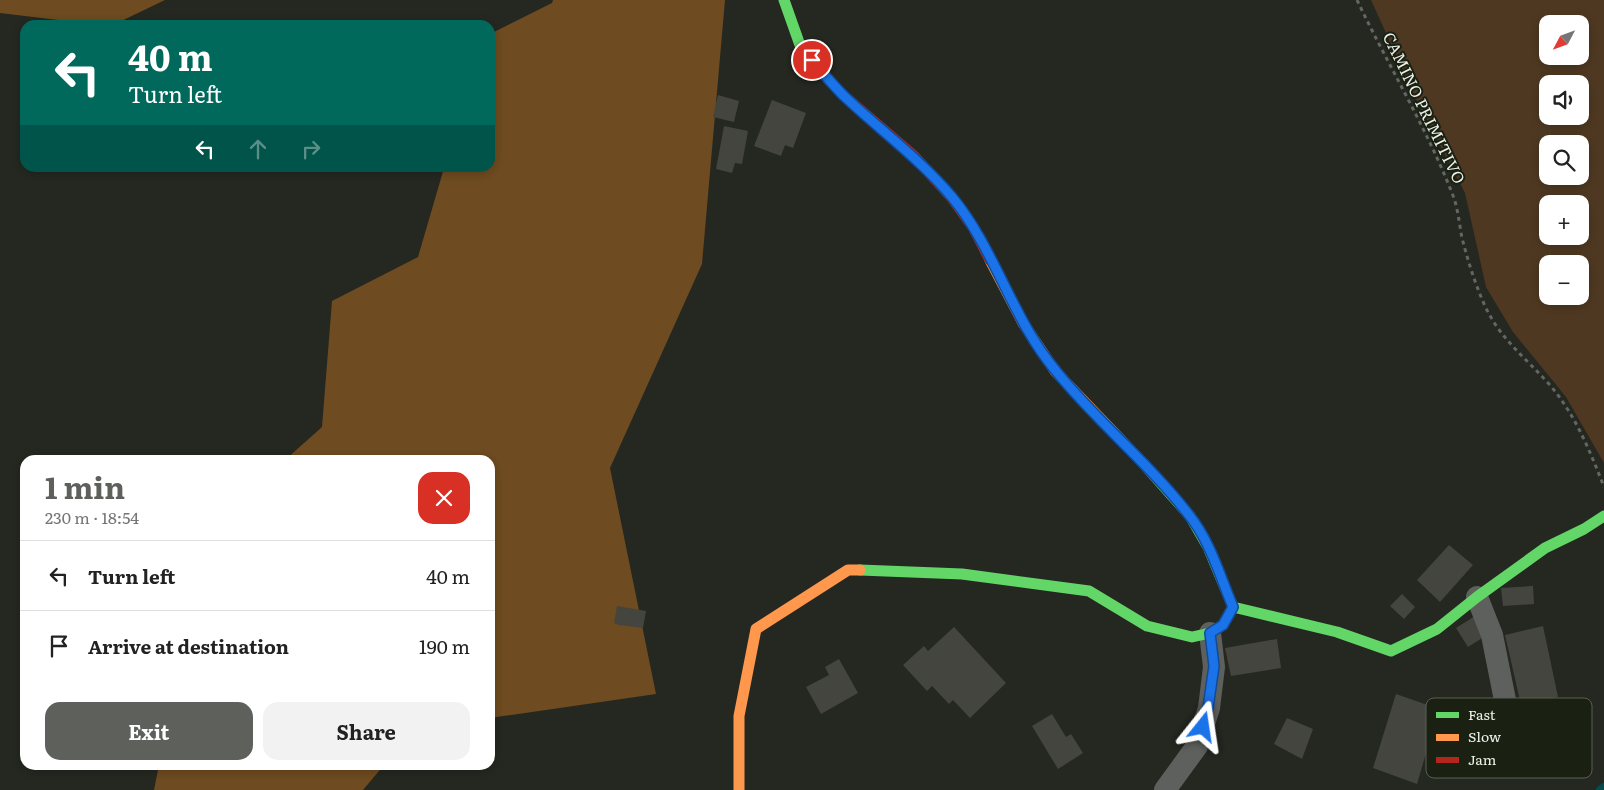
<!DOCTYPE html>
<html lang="en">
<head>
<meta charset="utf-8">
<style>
  body { margin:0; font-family:Literata,serif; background:#f2f2f2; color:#222; height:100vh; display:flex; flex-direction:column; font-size:19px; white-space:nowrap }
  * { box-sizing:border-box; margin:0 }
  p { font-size:16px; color:#767676 }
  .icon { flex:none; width:28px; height:28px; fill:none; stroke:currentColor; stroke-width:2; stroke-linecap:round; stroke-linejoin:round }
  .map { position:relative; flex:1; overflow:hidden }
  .drawer { position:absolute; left:20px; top:455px; width:475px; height:315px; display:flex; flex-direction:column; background:#fff; border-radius:15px; box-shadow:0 2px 8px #0003 }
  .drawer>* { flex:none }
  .hud { position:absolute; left:20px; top:20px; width:475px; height:152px; border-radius:15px; box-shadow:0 2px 8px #0003; background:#00695c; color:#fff; overflow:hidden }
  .needle { width:32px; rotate:229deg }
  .tools { position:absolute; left:1539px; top:15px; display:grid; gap:10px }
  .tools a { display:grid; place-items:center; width:50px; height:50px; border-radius:10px; background:#fff; box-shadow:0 2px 8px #0003; font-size:25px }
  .pin { position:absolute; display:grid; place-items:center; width:42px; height:42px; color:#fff; margin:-21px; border:2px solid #fff; border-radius:50%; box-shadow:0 1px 5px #0007 }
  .me { position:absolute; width:55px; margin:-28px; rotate:15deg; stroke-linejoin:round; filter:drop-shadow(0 0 4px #0008) }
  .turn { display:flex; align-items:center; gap:18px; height:105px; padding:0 25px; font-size:22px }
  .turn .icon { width:65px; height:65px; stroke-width:2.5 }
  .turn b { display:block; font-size:35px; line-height:42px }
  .lanes { display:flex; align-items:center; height:48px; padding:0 25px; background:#0003; justify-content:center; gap:25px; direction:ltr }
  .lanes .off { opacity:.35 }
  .round { display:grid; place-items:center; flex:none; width:52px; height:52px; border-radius:15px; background:#f2f2f2 }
  .head { display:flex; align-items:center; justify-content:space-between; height:85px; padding:0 25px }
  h1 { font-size:30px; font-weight:700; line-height:38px; color:#5e605c }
  .cta { display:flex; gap:10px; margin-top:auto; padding:10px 25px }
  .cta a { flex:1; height:58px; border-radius:15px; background:#5e605c; color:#fff; font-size:20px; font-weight:700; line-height:58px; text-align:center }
  .cta a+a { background:#f2f2f2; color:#222 }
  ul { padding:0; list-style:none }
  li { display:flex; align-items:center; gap:15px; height:70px; padding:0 25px; border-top:1px solid #e0e0e0 }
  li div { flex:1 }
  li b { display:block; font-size:19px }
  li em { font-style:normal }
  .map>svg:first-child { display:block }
</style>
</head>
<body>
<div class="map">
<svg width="1604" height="790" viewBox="0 0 1604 790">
  <rect width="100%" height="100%" fill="#242820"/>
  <!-- green -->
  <path fill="#4e3821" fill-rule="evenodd" d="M1371 0H1604V463L1566 397 1513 332 1486 287 1465 193 1416 99ZM1548 24H1580V56H1548ZM1548 84H1580V116H1548ZM1548 144H1580V176H1548ZM1548 204H1580V236H1548ZM1548 264H1580V296H1548Z"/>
  <!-- forest -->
  <path fill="#6e4b20" d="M0 0H165L113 25H100L0 13Z
    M553 0H725L702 264 610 468 656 694 490 718V460H285L322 427 332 301 418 257 444 168H490V34L552 3Z
    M159 765H384L363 790H154Z"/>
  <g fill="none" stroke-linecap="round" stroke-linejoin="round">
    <!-- stream -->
    <path stroke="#034e4d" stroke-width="8" d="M1600 790 1604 787"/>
  </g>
  <!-- building -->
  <path fill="#44453e" d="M718 95 739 101 734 122 713 117Z
    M772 100 806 113 793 148 785 145 781 156 754 146Z
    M724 126 748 131 742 164 735 163 732 173 716 169Z
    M1449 545 1473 565 1440 602 1417 580Z
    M1533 586 1534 604 1503 606 1501 588Z
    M1402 594 1415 607 1404 619 1390 606Z
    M617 606 646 611 643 628 619 625 614 623Z
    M1475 616 1487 635 1468 647 1456 628Z
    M1543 626 1558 697 1521 705 1505 635Z
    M954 627 1006 683 970 718 953 700 949 704 932 686 927 691 903 665 924 646 928 651Z
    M1277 639 1281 668 1231 676 1225 648Z
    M839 659 858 693 821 714 806 687 829 675 825 667Z
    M1396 694 1439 709 1417 784 1373 768Z
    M1052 714 1066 737 1071 734 1083 753 1058 769 1032 726Z
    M1287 718 1313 729 1302 759 1274 744Z"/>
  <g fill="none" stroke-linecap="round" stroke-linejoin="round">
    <!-- path -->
    <path stroke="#636662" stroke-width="3" stroke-dasharray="4 4" stroke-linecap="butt" d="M1357 0C1388 65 1426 127 1452 193 1458 207 1459 223 1462 238 1468 261 1475 284 1485 306 1501 340 1525 357 1549 384 1575 414 1590 451 1604 487"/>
    <!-- street -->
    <path stroke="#5d605c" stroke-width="22" d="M1477 597 1492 635 1510 725
      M1165 790 1197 746 1209 708 1214 667 1210 633"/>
    <!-- fast -->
    <path stroke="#63d668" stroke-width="11" d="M784 0 801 48 830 81
      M860 570 962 574 1089 591 1147 626 1192 637 1210 633 1223 625 1233 607 1208 547 1190 516 1143 463
      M1233 607 1337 632 1391 651 1437 629 1477 597 1545 548 1584 529 1604 516"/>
    <!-- slow -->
    <path stroke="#ff974d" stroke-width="11" d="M990 260 1023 323 1055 371 1143 463
      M739 790V716L756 629 848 570H860"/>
    <!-- jam -->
    <path stroke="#b3261e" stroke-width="11" d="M830 81 843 95 914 156 952 198 973 227 990 260"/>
  </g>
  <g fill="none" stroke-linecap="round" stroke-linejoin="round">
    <defs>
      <path id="route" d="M812 60C822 72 833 85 844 96 880 130 920 159 952 197 995 249 1012 319 1056 371 1097 422 1149 463 1189 515 1210 541 1220 576 1233 607L1223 625 1210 633 1214 666 1208 708 1203 727"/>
    </defs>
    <!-- route casing -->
    <use href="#route" stroke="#114b97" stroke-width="12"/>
    <!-- route -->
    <use href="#route" stroke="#1a73e8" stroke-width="9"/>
  </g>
  <g text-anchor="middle" stroke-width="4" stroke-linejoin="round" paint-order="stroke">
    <!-- street labels -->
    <g font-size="16" fill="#edf2e9" stroke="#1a2113">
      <text transform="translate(1424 108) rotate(64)" y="6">CAMINO PRIMITIVO</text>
    </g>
  </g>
  <!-- legend -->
  <rect x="1426" y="698" width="166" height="80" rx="8" fill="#1a2113" stroke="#596053" stroke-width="1"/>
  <rect x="1436" y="712" width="23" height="6" fill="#63d668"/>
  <rect x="1436" y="734" width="23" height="7" fill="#ff974d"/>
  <rect x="1436" y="757" width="23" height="6" fill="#b3261e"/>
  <g font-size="14" fill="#edf2e9">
    <text x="1468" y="720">Fast</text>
    <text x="1468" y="742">Slow</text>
    <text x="1468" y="765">Jam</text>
  </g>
</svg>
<div class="tools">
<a><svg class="needle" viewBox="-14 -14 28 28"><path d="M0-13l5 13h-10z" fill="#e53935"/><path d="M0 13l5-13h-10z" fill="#767676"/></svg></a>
<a><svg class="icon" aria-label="sound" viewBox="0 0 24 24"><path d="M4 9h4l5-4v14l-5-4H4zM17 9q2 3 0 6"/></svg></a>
<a><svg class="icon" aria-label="search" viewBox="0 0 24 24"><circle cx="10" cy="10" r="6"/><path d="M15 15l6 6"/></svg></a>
<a>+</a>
<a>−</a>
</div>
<div class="pin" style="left:812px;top:60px;background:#d93025"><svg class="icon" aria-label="arrive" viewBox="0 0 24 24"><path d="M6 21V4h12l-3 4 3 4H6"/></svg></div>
<svg class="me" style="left:1203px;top:727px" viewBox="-20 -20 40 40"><path d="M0-17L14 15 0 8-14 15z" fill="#1a73e8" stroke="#fff" stroke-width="4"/></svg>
<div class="hud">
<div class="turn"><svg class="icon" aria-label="left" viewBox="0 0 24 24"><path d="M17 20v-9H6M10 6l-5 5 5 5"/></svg><div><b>40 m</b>Turn left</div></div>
<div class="lanes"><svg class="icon" aria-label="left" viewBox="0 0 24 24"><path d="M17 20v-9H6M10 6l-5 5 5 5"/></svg><svg class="icon off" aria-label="ahead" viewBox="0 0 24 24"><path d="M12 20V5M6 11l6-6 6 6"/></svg><svg class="icon off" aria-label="right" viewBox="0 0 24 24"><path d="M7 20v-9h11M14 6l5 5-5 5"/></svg></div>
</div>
<section class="drawer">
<div class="head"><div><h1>1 min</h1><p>230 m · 18:54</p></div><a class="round" style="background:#d93025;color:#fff"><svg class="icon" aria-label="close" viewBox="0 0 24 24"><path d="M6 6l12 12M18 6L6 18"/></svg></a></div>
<ul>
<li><svg class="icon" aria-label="left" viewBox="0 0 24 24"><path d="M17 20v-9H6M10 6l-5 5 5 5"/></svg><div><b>Turn left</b></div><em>40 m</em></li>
<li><svg class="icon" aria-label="arrive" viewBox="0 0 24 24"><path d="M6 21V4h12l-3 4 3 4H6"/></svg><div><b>Arrive at destination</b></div><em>190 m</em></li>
</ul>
<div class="cta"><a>Exit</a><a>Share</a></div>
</section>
</div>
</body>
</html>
